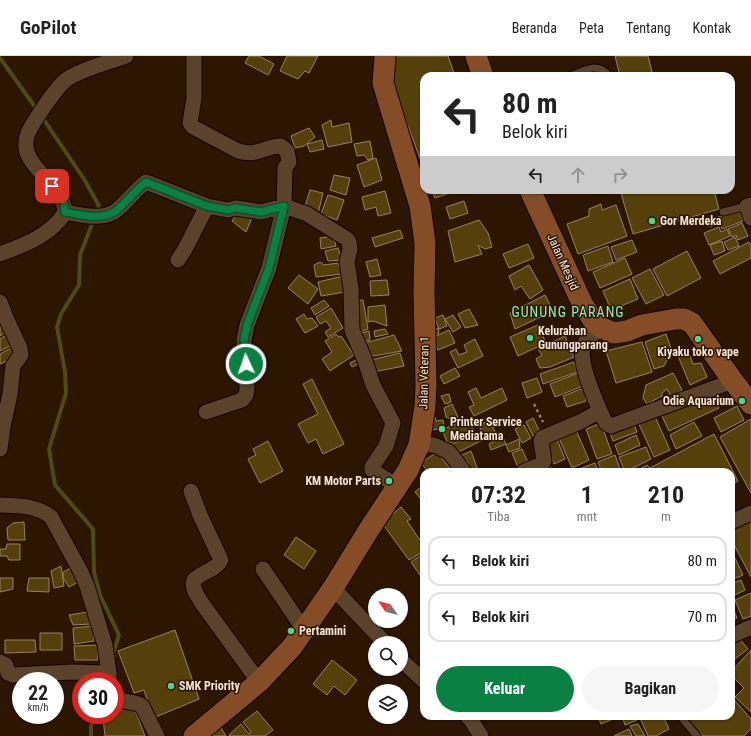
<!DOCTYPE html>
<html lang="id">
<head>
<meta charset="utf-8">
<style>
  body { margin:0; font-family:"Roboto Condensed",sans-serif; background:#f6f6f6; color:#222; height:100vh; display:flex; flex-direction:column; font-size:15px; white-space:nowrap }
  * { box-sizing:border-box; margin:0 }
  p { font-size:13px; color:#767676 }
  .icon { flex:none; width:22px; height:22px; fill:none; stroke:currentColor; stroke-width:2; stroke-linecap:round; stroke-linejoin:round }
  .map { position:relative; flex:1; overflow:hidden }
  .drawer { position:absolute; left:420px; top:412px; width:315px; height:252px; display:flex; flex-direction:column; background:#fff; border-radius:12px; box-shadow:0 1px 3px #0004 }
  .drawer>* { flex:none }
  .hud { position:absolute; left:420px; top:16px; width:315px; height:122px; border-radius:12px; box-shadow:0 1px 3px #0004; background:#fff; color:#222; overflow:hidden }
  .needle { width:26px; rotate:305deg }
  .controls { position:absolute; left:368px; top:532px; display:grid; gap:8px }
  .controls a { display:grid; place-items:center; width:40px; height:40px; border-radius:50%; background:#fff; box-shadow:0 1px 3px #0004; font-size:20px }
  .speed { position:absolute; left:12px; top:616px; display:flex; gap:8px; font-size:20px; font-weight:700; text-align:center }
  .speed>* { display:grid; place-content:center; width:52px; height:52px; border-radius:50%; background:#fff; box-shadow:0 1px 3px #0004; line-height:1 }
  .speed small { font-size:10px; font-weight:400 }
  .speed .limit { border:6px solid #d22; background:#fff; color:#111 }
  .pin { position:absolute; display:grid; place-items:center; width:34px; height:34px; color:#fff; margin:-17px; border-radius:8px; box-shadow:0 2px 6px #0006 }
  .me { position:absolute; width:44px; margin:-22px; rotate:357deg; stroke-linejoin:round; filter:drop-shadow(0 0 3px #0008) }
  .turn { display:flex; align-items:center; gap:14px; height:84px; padding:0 16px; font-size:18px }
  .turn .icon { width:52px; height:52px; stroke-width:2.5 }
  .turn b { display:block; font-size:28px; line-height:34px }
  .lanes { display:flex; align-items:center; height:38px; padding:0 16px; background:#0003; justify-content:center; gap:20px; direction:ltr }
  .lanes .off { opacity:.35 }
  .eta { display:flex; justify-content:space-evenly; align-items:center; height:68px; text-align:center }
  .eta b { font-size:24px; font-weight:700; line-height:28px }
  .action { display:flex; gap:8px; margin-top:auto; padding:8px 16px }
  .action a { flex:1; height:46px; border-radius:24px; background:#0b8043; color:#fff; font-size:16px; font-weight:700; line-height:46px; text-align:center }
  .action a+a { background:#f6f6f6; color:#222 }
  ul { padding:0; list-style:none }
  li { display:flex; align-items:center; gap:12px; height:50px; margin:0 8px 6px; padding:0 8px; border:2px solid #e0e0e0; border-radius:12px }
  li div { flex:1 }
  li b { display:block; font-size:15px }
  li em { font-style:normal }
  header { display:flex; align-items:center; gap:24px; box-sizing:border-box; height:56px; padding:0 20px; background:#fff; border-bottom:1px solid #e0e0e0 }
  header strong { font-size:19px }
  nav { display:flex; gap:22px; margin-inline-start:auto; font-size:14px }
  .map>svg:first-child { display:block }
</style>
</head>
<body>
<header>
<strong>GoPilot</strong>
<nav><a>Beranda</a><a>Peta</a><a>Tentang</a><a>Kontak</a></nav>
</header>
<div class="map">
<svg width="751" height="680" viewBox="0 0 751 680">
  <rect width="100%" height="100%" fill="#2c1601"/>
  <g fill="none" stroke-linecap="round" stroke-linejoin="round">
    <!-- stream -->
    <path stroke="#4f4914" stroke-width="4" d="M0 2 38 55
      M42 61 84 123 99 150 96 157
      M94 163 80 199 79 229 61 258 57 271 65 316 66 337 49 393 55 429 93 473 94 516 100 539 119 579 113 598 114 600
      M91 680V670L94 659"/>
  </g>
  <!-- building -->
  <path fill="#553f0b" stroke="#948363" d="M249 0H259L274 8 268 19 245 7Z
    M287 0H318L309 17 305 15 298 23 280 15Z
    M391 0H448L455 20H424V113L388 17Z
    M615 0H648L653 20H620Z
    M331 64 332 71 349 67 352 86 328 91 322 69Z
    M309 72 315 81 304 90 295 92 291 80Z
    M322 84 324 93 310 96 307 88Z
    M370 85 373 102 368 104 364 99 357 100 354 88Z
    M376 102 382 124 364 131 357 109Z
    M334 119 350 122 346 139 330 134Z
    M310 134 323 137 318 158 304 154Z
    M432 134H458L435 142Z
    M620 134H714L719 153 633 178Z
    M385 135 391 157 378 160 376 151 365 154 362 141Z
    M328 139 344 144 337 164 321 158Z
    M464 145 468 157 450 163 446 151Z
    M601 148 602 154 616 149 627 180 578 198 567 168 589 160V153Z
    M239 154 254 157 246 176 232 165Z
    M740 154 743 165 722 173 718 161Z
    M715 162 717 168 711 171 708 165Z
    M479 164 488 177 492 191 485 193 478 189 482 198 455 206 448 175Z
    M742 167 748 180 738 184 736 179 732 181 728 173Z
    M719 171 721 176 727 173 730 180 709 189 704 177Z
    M400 174 403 182 375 191 372 182Z
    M333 180 336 190 321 193 320 182Z
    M735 181 739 190 728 194 724 186Z
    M632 184 637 196 616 204 611 191Z
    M722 185 725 195 714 199 710 189Z
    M749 186 751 189V202L720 218 713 205Z
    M528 188 534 202 509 212 503 198Z
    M608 190 613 206 588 215 583 199Z
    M338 192 342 204 328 205 325 195Z
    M687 195 701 222 667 240 653 213Z
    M625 202 632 218 600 232 593 216Z
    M377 203 381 219 370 221 366 206Z
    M320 206 324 209 338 207 342 218 316 221 314 209Z
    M529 209 543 234 530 243 521 230 515 234 509 220Z
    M650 213 664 239 646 248 632 222Z
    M299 219 318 233 308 248 288 232Z
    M343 220 345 236 321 240 318 226Z
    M630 223 638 243 611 254 603 235Z
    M387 224 389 239 371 240 370 225Z
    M545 239 553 255 515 273 510 257Z
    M324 244 329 250 315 259 311 252Z
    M363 244 368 273 360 276 353 245Z
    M385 249 387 270 373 265 368 266V251Z
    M331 252 343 272 328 281 325 276 331 272 326 265 320 268 316 261Z
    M469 253 478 269 465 272 458 258Z
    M304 258 307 263 312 262 318 270 305 277 296 263Z
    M443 259 447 270 439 273 435 262Z
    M453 259 461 271 453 276 445 263Z
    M0 264 8 275 0 280Z
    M538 269 546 287 518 300 510 281Z
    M438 272 439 277 432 280 431 275Z
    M385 273 388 278 375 281 374 275Z
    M449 274 455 287 438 294 432 282Z
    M369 275 370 284 360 286 359 278Z
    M8 278 14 288 0 295V283Z
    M336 278 339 281 341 280 354 299 330 315 322 303 332 296 325 285Z
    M666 278 672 295 664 310 654 313 645 286Z
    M394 279 402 295 373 300 361 288Z
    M565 280 574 301 550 311 540 312 536 303 542 299 538 293Z
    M475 283 483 300 458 312 450 296 456 293 459 299 467 296 464 289Z
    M642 286 652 316 616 327 606 295Z
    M13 291 17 301 0 308V298Z
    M688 295 693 308 701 307 707 321 690 329 678 300Z
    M400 297 404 310 373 316 371 304Z
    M358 303 360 307 352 311 350 307Z
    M574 306 577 316 543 328 540 318Z
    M455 312 460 320 444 328 440 320Z
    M578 317 583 330 555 341 550 328Z
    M673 317 682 334 672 342 667 333 662 337V340L647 348 643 342 646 329Z
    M537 322 542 336 527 342 522 327Z
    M312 323 344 388 323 398 316 383 308 387 298 368 318 358 303 328Z
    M476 332 481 342 502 332 507 344 474 360 469 351 474 349 468 336Z
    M584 332 586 345 567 351 563 340Z
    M711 335 719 352 669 375 661 358Z
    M449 338 451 346 445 348 441 340Z
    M452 348 458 361 453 364 446 361 444 352Z
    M737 350 744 364 721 376 714 362Z
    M653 356 670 394 654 401 637 364Z
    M435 361 436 365 443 364 444 372 426 375 424 363Z
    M468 362 474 375 448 388 442 374Z
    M533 362 540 376 533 380 526 366Z
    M751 363V437L720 381Z
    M490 364 496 378 484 382 479 369Z
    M633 365 637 376 613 385 609 374Z
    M694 366 702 380 676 393 670 379Z
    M601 367 612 398 597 403 586 373Z
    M524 369 531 382 522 387 515 373Z
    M576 374 589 404 572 412 559 382Z
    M477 377 481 385 456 397 452 388Z
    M714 378 738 425 731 429V416H634L647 409 650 412Z
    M636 379 640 389 619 399 615 389Z
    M503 381 506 388 491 394 489 388Z
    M556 381 565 403 554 408 545 386Z
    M519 383 520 392 509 396 506 389Z
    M268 385 283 415 260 427 248 403 256 399 253 393Z
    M646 391 651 403 625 416 619 401Z
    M522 393 529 409 519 414 512 397Z
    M471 395 478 414 472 416H471L467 405 462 407 460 400Z
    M437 396 453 416H428L421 407Z
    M615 399 621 416H602L598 406Z
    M595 407 598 416H580L579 413Z
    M550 410 553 416H545L543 413Z
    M424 429V447L415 436Z
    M401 451 411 463 407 465 424 490V495L409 504 382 467Z
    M751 461V521L731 483V471Z
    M24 466 25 484H8L7 472 13 467Z
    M296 481 316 495 304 513 284 499Z
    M7 488H20V504H9L7 500H0V493H6Z
    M424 497V525L411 506Z
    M735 502 743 519 731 524V504Z
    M61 510 64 530 54 532 51 515Z
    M73 511 78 526 69 531 63 522V516Z
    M0 522H13V533L0 536Z
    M29 522H49V536L27 535Z
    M741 524 745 534 733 540 731 536V528Z
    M751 537V560L743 563 735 544Z
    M731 547 737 562 731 565Z
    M88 556 91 568 73 569 69 559Z
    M93 570 94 585 74 588 73 572Z
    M175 574 199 643 153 662 144 634 134 637 118 595Z
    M40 577H62V594H40Z
    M738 581 748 593 735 603 731 598V583Z
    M5 584H35L36 596 5 597Z
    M98 589V604H75L74 590Z
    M751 594V656L735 641 744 632 731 619V616Z
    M332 604 357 624 345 639 334 630 327 639 313 628Z
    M731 640 751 663V673L744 680H703L683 660H731Z
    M133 649 145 680H105L103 662 110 659H115V657Z
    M257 655 273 674 265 680H230L229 679 241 668 249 678 251 676 243 666Z
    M598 660H620L601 668Z
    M622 660H635L637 664 625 669Z
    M639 660H663L669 673 656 680H648Z
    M638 668 645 680H636L630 670Z
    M221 672 226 680H207Z
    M629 673 632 680H614Z"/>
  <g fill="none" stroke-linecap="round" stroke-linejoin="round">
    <defs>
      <path id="lane" d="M570 20C584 15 597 5 609 20
        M723 156 747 150
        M680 660 697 680"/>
      <path id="street" d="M194 0V42L190 67 193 71 238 95C258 101 264 90 281 90L287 95 289 106 285 112 284 150 269 212 247 269 244 284 247 333 246 339 242 344 206 356
        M751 149 747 150 751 162
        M65 156C80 159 104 165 117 154 127 146 135 134 146 126L207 150 228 154 236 152 261 156 284 150 307 158 347 183 349 186 350 193 347 206 351 232 352 274 364 302 373 329 393 367 386 390 372 411V414L397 430
        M0 198C24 189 52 179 65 156 64 134 39 120 29 101 25 94 25 84 28 77 33 66 57 30 67 23 84 12 107 7 126 0
        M178 204 185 193 207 150
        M0 246 6 262 20 292 21 299 13 310 10 338 3 371 0 393
        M600 355C594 340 577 304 584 289 587 281 595 277 602 272
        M419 389H434L449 396 464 416
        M523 416 542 408 544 405 541 385 542 382 580 366 600 355 606 367 611 370 733 325
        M191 435 200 459 221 504C216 514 201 516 194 524 191 532 197 539 201 546L259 626
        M0 449C18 450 36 449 51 461L81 516 87 530 105 589 109 617
        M731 466 751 457
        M263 513 304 574
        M333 532 385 587
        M731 580 751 571
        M401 604 424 625
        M0 606 6 609 8 617 13 619 72 616 109 617V625
        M115 641C123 648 134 644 142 650L157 680
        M467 660 471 664 481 680"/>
      <path id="secondary" d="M476 0 483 20
        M530 134 582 247 594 266 602 272 614 277 627 275 642 269 676 263H684L692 267 733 325 751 348
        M194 680 259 626 292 591 333 532 368 475 408 414 419 389 425 350 426 329 424 235 425 187 420 150 383 27 385 0"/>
    </defs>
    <!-- lane casing -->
    <use href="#lane" stroke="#130200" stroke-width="9"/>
    <!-- street casing -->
    <use href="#street" stroke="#130200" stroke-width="17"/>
    <!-- secondary casing -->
    <use href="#secondary" stroke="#130200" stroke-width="23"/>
    <!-- path -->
    <path stroke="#917f6e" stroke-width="2.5" stroke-dasharray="3 3" stroke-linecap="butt" d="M534 348 543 366"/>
    <!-- lane -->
    <use href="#lane" stroke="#5b422b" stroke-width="7"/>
    <!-- street -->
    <use href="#street" stroke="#5b422b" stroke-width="15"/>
    <!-- secondary -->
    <use href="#secondary" stroke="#854d27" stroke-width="21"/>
  </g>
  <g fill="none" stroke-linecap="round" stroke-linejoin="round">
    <defs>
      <path id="route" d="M52 130 63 144 65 156C80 159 104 165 117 154 127 146 135 134 146 126L207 150 228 154 236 152 261 156 284 150 269 212 247 269 244 284 246 308"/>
    </defs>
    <!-- route casing -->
    <use href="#route" stroke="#07532c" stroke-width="10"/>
    <!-- route -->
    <use href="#route" stroke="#0b8043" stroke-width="7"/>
  </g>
  <!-- markers -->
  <g fill="#51d397" stroke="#2c1601" stroke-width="1.5">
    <circle cx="652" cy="165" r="4"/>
    <circle cx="530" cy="282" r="4"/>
    <circle cx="698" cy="283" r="4"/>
    <circle cx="742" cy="345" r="4"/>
    <circle cx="442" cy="373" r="4"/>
    <circle cx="389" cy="425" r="4"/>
    <circle cx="291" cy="575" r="4"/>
    <circle cx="171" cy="630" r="4"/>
  </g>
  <g text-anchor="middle" stroke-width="3" stroke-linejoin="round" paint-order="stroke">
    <!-- poi labels -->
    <g font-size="12" font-weight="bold" fill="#f2e3d5" stroke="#2c1601" text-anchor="start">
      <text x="660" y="169">Gor Merdeka</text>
      <text x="538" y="279">Kelurahan<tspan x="538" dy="14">Gunungparang</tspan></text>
      <text x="698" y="300" text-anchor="middle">Kiyaku toko vape</text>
      <text x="734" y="349" text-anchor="end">Odie Aquarium</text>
      <text x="450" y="370">Printer Service<tspan x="450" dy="14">Mediatama</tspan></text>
      <text x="381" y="429" text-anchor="end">KM Motor Parts</text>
      <text x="299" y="579">Pertamini</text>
      <text x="179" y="634">SMK Priority</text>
    </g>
    <!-- street labels -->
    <g font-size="12" fill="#f2e3d5" stroke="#2c1601">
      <text transform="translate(563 206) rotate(66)" y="4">Jalan Mesjid</text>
      <text transform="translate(424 317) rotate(-89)" y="4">Jalan Veteran 1</text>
    </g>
    <!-- quarter labels -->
    <g font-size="14" letter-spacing="1" fill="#96e7bc" stroke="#2c1601">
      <text x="568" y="261">GUNUNG PARANG</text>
    </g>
  </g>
</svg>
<div class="controls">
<a><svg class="needle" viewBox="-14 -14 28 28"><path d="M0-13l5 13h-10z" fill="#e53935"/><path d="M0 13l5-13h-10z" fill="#767676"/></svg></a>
<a><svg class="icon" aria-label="search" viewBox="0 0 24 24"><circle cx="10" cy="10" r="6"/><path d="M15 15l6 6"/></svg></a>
<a><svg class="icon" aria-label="layers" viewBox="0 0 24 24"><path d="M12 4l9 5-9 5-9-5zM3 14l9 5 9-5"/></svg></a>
</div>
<div class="speed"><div>22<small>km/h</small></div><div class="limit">30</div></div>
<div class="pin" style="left:52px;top:130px;background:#d93025"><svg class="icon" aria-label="arrive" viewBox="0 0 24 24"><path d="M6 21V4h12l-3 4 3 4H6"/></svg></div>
<svg class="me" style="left:246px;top:308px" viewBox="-20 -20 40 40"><circle r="17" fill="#0b8043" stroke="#fff" stroke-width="3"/><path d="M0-11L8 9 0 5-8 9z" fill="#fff"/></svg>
<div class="hud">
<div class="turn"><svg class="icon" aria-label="left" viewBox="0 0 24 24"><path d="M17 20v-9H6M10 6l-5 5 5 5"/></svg><div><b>80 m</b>Belok kiri</div></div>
<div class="lanes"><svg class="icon" aria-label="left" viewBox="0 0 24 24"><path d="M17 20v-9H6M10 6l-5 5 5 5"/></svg><svg class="icon off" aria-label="ahead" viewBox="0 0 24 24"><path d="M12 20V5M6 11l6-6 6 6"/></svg><svg class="icon off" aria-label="right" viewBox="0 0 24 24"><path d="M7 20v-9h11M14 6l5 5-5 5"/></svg></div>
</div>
<section class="drawer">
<div class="eta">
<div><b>07:32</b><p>Tiba</p></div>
<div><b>1</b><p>mnt</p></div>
<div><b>210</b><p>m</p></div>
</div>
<ul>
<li><svg class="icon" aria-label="left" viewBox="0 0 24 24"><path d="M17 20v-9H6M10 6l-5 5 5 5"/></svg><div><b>Belok kiri</b></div><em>80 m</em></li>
<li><svg class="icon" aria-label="left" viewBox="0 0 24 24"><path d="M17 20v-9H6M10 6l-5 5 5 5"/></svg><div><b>Belok kiri</b></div><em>70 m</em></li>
</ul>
<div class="action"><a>Keluar</a><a>Bagikan</a></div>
</section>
</div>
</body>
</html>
